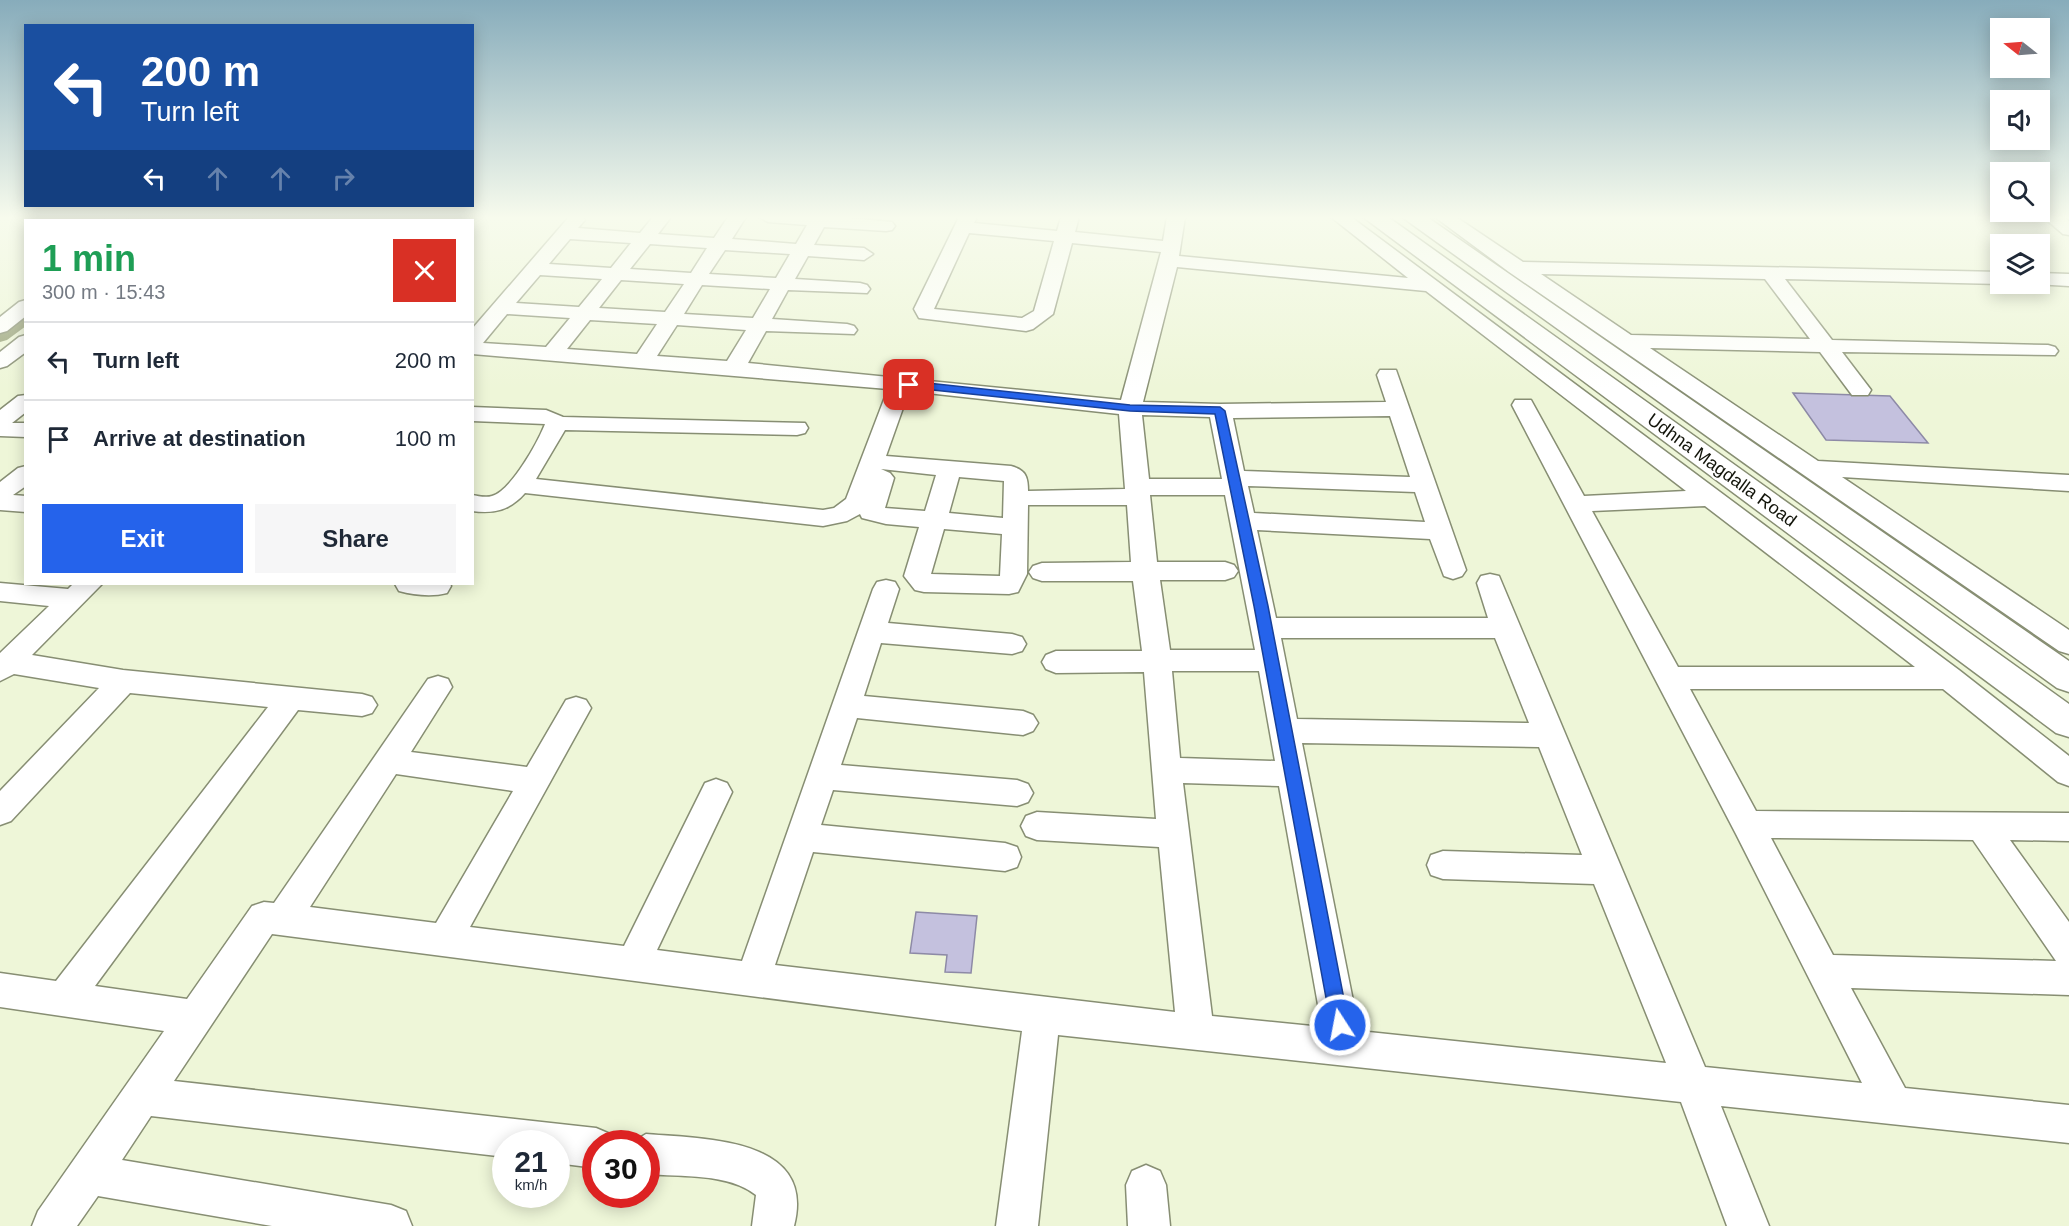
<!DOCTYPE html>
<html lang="en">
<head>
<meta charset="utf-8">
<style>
  body { margin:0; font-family:Helvetica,sans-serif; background:#f6f6f7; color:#1f2937; height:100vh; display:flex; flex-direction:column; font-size:22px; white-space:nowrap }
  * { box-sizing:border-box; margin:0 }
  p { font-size:20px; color:#747a83 }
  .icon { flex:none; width:33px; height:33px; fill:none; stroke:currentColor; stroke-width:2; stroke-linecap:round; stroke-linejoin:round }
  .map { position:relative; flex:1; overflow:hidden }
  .panel { position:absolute; left:24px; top:219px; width:450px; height:366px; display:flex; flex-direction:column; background:#fff; border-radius:0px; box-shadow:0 3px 15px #0003 }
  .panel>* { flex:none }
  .guide { position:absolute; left:24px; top:24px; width:450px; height:183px; border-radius:0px; box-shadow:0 3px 15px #0003; background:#1a4fa0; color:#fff; overflow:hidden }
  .needle { width:39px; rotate:287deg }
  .buttons { position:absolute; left:1990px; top:18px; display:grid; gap:12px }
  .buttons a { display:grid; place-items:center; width:60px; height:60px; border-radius:0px; background:#fff; box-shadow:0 3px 15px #0003; font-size:30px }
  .speed { position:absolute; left:492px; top:1130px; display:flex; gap:12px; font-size:30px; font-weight:700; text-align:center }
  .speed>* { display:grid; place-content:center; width:78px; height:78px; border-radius:50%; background:#fff; box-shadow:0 3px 15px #0003; line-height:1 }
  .speed small { font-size:15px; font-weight:400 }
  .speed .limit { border:9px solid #d22; background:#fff; color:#111 }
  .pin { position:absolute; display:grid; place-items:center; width:51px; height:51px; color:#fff; margin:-26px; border-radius:12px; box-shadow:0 3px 9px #0006 }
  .me { position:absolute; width:66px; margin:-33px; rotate:349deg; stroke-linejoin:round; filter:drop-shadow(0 0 4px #0008) }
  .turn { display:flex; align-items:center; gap:21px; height:126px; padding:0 18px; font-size:27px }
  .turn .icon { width:78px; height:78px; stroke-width:2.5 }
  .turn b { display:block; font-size:42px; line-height:51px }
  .lanes { display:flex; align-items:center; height:57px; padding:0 18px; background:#0003; justify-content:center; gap:30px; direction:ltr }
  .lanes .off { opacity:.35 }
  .round { display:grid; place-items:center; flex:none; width:63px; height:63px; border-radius:0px; background:#f6f6f7 }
  .headline { display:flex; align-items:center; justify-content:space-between; height:102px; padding:0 18px }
  h1 { font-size:36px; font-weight:600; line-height:45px; color:#1e9e55 }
  .cta { display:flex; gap:12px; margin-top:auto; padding:12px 18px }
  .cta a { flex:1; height:69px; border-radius:0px; background:#2563eb; color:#fff; font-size:24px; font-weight:600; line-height:69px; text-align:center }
  .cta a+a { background:#f6f6f7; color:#1f2937 }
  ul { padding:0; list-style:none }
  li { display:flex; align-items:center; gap:18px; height:78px; padding:0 18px; border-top:2px solid #e0e1e3 }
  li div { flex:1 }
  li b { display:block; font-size:22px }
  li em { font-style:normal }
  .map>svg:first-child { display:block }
</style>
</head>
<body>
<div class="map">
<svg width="2069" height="1226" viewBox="0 0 2069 1226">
  <rect width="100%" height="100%" fill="#eef6d8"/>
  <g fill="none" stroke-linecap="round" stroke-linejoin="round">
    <!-- canal -->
    <path fill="#97a178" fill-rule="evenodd" d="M26 310V326L7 340 0 342V327Z"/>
  </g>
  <!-- building -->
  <path fill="#c4c1de" stroke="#8d8aa6" stroke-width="1.5" d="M1793 393 1890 396 1928 443 1826 440Z
    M916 912 977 916 971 973 945 972 947 955 910 953Z"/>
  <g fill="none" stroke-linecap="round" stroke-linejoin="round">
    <defs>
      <path id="minor" d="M107 217H128L125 220H105Z
        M143 217H163L160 220H141Z
        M233 217H253L250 220H231Z
        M456 217H476L472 221 454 220Z
        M569 217H583L585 220 578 228 640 233 653 217H671L658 234 714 238 728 217H746L732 239 796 244 807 225 768 222 759 217H839L892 222 895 226 892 230 886 231 824 227 814 245 864 248 873 254 864 260 808 256 795 279 860 283 867 285 870 289 867 293 788 290 772 319 847 324 854 326 857 330 854 334 766 331 748 363 1121 400 1161 252 1072 243 1053 314 1033 329 1026 331 919 318 914 309 959 217H977L974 223 1057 231 1061 217H1079L1075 232 1163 241 1167 217H1185L1179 256 1408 278 1331 217H1351L1959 670 2069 756V786L2058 782 1943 689H1690L1756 811 2069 813V841L2010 840 2069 922V995L1851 988 1905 1088 2069 1105V1143L1721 1106 1769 1226H1727L1681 1102 1058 1035 1038 1226H996L1022 1031 272 934 174 1081 596 1128 610 1134 614 1143H596V1168L556 1163V1143H506V1157L151 1116 122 1160 391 1205 406 1211 412 1226H272L98 1196 77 1226H32L38 1211 164 1031 0 1007V973L56 981 268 707 130 693 11 821 0 825V791L99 688 14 674 0 681V653L49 606 0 601V583L68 589 73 584H102L32 655 123 670 362 694 372 697 377 705 372 713 362 716 298 710 95 986 187 999 252 906 264 902 274 903 428 679 438 676 448 679 452 687 411 752 527 767 566 700 576 697 586 700 591 708 470 927 624 946 705 783 716 779 727 783 732 792 657 950 742 961 873 589 877 582 886 580 895 582 899 589 888 623 1012 634 1022 637 1026 644 1022 651 1012 654 881 643 864 696 1023 711 1033 715 1038 723 1033 731 1023 735 857 718 841 765 1017 780 1028 784 1033 793 1028 802 1017 806 833 790 821 825 1005 843 1017 847 1021 857 1017 867 1005 871 813 852 775 965 1175 1012 1159 847 1037 840 1026 836 1021 826 1026 816 1037 812 1156 819 1144 672 1056 673 1046 669 1042 662 1046 655 1056 651H1142L1133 581H1042L1033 578 1029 572 1033 566 1042 563 1131 562 1127 505H1028L1027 574 1018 592 1009 594 924 592 915 590 904 576 919 527 886 524 862 518 860 514 847 521 823 526 525 493C510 510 495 514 472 511V495C478 496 486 498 492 496 511 491 538 442 545 424L472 421V407L546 410 563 417 805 423 808 428 805 433 797 435 565 430 536 479 823 510 834 508 846 499 888 389 472 354V329ZM969 233 1054 241 1034 311 1022 318 934 309ZM570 239 631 243 611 268 549 264ZM650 244 707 248 691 273 630 269ZM725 250 790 254 776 278 709 274ZM1177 267 1426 291 1686 491 1584 496 1531 400H1515L1512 405 1736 834 1862 1083 1705 1067 1499 576 1490 574 1481 576 1477 583 1488 618H1276L1257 530 1430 539 1444 576 1453 579 1462 576 1466 570 1396 370H1380L1377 375 1386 402 1220 404 1143 402ZM540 275 602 279 579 307 516 303ZM621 280 684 284 665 312 599 308ZM702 285 770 289 753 318 684 314ZM507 314 570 318 546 347 483 343ZM590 320 657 324 637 354 567 349ZM677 325 746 330 727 361 657 356ZM909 391 1119 414 1125 489 1028 491C1028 477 1026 470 1011 466L886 456ZM1142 415 1210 417 1222 479H1149ZM1390 416 1410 477 1244 471 1233 418ZM881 469 936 475 925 511 885 508 894 478 890 473ZM959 477 1004 481 1003 518 949 513ZM1248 486 1415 492 1425 522 1254 513ZM1150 495H1225L1255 650H1170L1160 580H1225L1234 577 1238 571 1234 565 1225 562H1157ZM1705 506 1915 667H1678L1592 511ZM944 529 1002 534 1000 576 931 574ZM1281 638H1495L1529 723 1297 719ZM1172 671H1259L1275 761 1180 758ZM1302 743 1539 747 1582 855 1443 851 1431 855 1427 865 1431 875 1443 879 1594 884 1666 1063 1359 1031ZM396 774 513 791 436 923 310 907ZM1183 783 1279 786 1322 1027 1212 1016ZM1771 838 1973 840 2056 961 1833 955Z
        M1435 217H1456L1523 262 2001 272V284L1785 279 1832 340 2048 345 2055 347 2058 351 2055 355 1842 352 1871 390 1868 395H1852L1820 352 1650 348 1818 461 2069 475V491L1842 477 2069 630V654L2059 651 1509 272ZM1541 274 1765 279 1810 339 1631 335Z
        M2043 217H2063L2069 221V235L2063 234Z
        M2040 273 2069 274V286L2035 284H2040Z
        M26 300V316L7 331 0 333V317L19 302Z
        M26 335V352L7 366 0 368V352L19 337Z
        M26 395V412L12 423H26V437L0 436V410L18 396Z
        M26 466V486L13 495 26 496V512L0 510V482L18 468Z
        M395 584H450L451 586 447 593C432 597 414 595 399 591Z
        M646 1134C704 1139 817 1137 794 1226H752L756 1195C729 1173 681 1177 646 1174V1143H631Z
        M1146 1165 1160 1171 1166 1185 1170 1226H1128L1126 1185 1132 1171Z"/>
      <path id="major" d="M1363 217H1388L2069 704V737L2056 733Z
        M1402 217H1427L2069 661V692L2057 688Z"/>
    </defs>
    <!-- minor casing -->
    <use href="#minor" stroke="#878e73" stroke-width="3"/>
    <!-- major casing -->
    <use href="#major" stroke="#878e73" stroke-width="3"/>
    <!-- minor -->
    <use href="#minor" fill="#fff" fill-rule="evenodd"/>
    <!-- major -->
    <use href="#major" fill="#fff" fill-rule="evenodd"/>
  </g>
  <!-- sky -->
  <linearGradient id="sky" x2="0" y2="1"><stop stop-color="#87acbb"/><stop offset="0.56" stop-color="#f7fbed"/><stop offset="1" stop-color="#f7fbed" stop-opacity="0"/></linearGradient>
  <rect width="2069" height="389" fill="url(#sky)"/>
  <!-- route -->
  <path fill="#2563eb" stroke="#184099" stroke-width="1.5" d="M909 381 1130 405 1220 407 1225 411 1268 606 1349 1025 1347 1031 1340 1034 1334 1031 1331 1025 1254 606 1215 414 1130 411 905 387V382Z"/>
  <g text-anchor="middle" stroke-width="4.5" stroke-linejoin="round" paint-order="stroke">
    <!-- street labels -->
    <g font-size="18" fill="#12140a" stroke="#fff">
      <text transform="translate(1722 470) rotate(36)" y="6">Udhna Magdalla Road</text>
    </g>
  </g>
</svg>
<div class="buttons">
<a><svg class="needle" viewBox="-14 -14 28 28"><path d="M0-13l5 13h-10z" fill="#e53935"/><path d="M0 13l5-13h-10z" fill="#747a83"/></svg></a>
<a><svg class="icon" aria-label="sound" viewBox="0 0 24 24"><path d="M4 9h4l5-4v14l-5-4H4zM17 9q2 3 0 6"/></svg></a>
<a><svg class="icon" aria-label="search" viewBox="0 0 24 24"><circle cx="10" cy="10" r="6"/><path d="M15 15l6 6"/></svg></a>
<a><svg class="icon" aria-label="layers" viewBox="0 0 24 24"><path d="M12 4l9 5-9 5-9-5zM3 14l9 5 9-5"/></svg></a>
</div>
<div class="speed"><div>21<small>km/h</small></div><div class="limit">30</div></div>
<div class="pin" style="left:909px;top:385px;background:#d93025"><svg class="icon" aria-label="arrive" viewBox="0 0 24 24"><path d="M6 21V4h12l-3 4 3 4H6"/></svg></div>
<svg class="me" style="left:1340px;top:1025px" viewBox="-20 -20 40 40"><circle r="17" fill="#2563eb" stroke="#fff" stroke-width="3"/><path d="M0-11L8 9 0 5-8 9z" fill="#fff"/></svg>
<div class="guide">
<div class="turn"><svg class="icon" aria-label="left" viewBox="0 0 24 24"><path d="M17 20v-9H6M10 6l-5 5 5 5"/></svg><div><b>200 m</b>Turn left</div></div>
<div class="lanes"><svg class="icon" aria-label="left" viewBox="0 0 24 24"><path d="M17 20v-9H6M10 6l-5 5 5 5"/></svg><svg class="icon off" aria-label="ahead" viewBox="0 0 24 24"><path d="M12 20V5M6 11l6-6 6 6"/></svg><svg class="icon off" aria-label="ahead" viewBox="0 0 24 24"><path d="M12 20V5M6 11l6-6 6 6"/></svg><svg class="icon off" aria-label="right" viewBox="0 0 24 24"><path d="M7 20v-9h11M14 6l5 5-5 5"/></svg></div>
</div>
<section class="panel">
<div class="headline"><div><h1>1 min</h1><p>300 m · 15:43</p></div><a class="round" style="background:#d93025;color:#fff"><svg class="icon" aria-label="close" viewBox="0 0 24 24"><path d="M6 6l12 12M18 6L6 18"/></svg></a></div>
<ul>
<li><svg class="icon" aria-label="left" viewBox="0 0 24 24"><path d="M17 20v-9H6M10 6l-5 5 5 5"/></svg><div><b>Turn left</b></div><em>200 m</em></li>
<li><svg class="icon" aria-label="arrive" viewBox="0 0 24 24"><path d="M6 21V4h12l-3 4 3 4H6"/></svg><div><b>Arrive at destination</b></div><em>100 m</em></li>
</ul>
<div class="cta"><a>Exit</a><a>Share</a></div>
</section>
</div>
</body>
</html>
